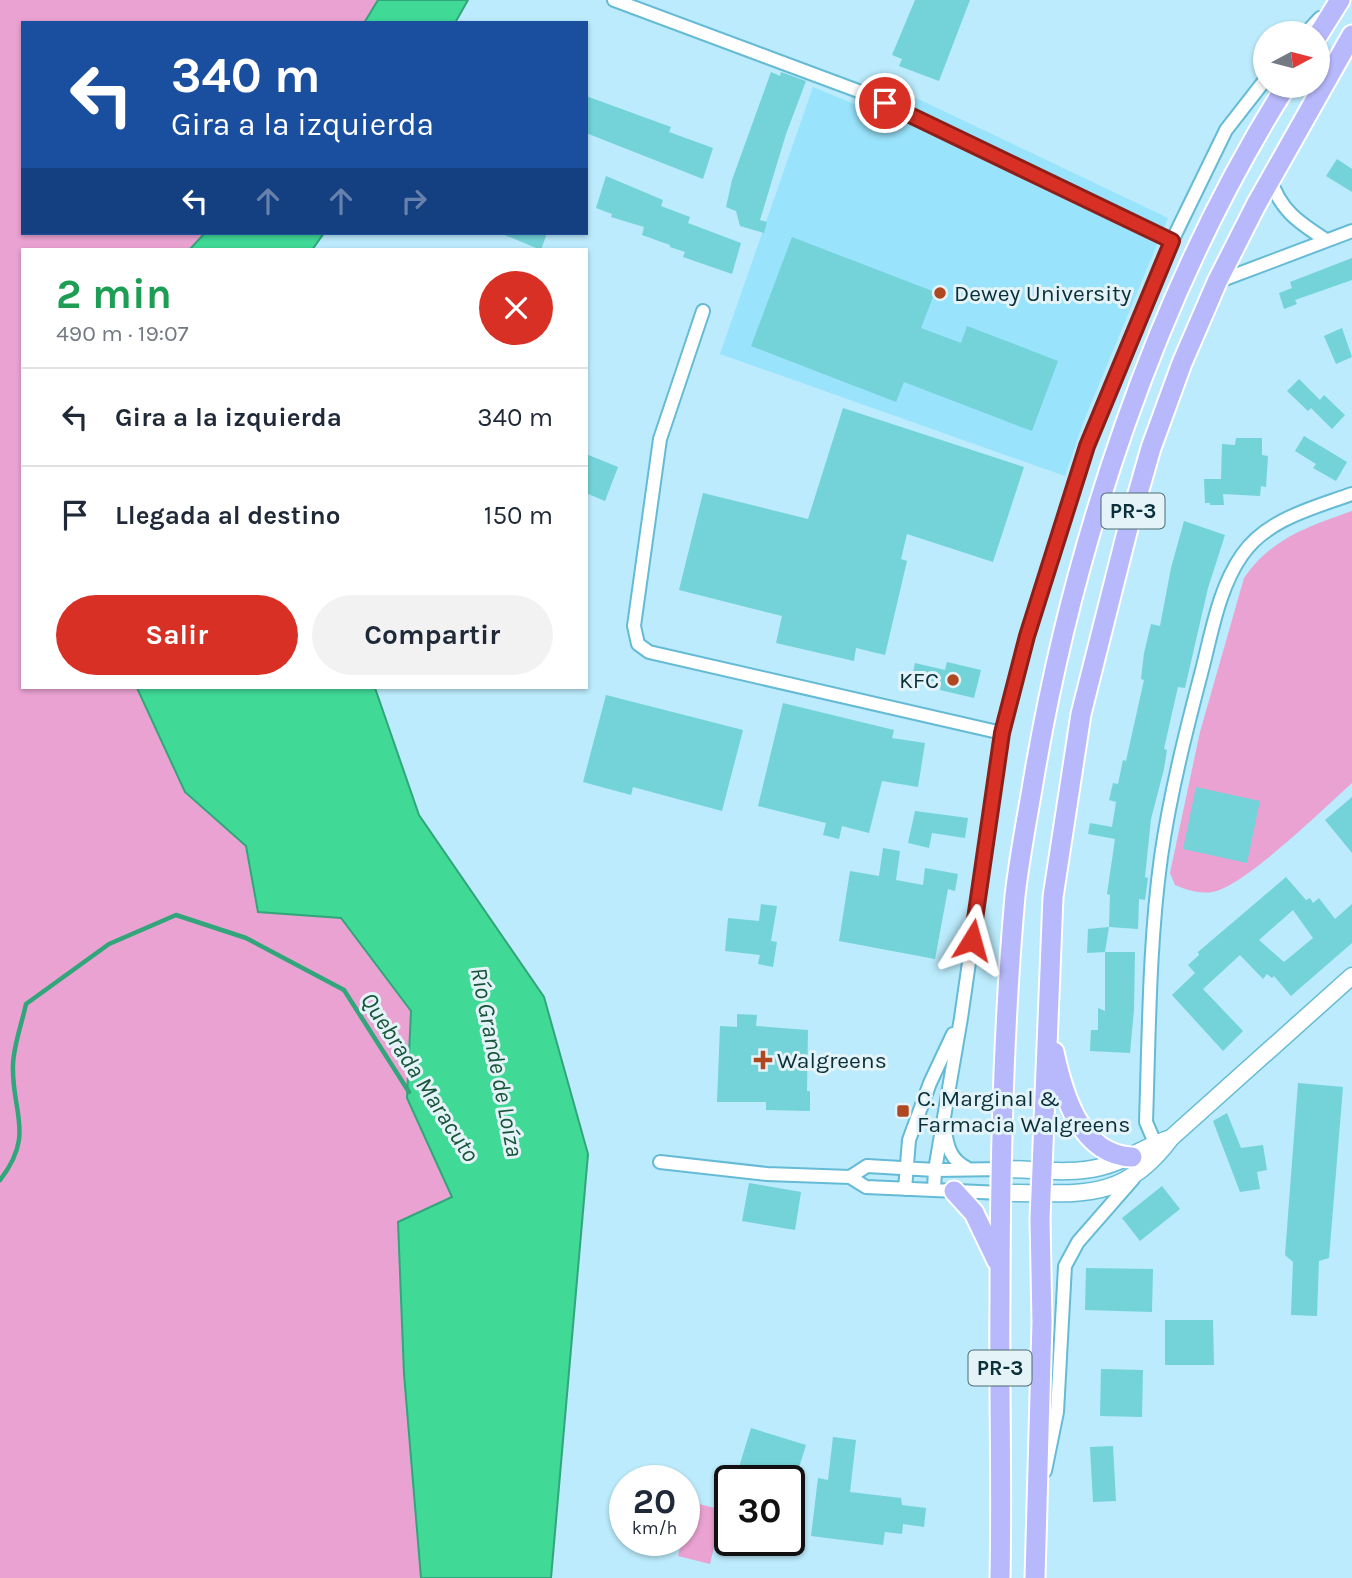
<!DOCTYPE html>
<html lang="es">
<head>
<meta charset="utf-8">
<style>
  body { margin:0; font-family:Karla,sans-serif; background:#f2f2f3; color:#1f2937; height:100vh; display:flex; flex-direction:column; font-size:26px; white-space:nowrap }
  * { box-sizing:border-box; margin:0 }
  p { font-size:23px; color:#747a83 }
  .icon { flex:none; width:38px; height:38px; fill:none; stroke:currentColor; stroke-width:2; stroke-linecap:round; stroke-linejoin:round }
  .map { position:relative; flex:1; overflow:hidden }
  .drawer { position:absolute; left:21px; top:248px; width:567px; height:441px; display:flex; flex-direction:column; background:#fff; border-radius:0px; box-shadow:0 2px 5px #0004 }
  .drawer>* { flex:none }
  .top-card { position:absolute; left:21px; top:21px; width:567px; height:214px; border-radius:0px; box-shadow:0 2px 5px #0004; background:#1a4fa0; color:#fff; overflow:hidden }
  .needle { width:46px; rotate:83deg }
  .tools { position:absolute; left:1253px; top:21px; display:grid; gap:14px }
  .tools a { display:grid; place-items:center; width:77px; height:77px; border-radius:50%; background:#fff; box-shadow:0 2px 5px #0004; font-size:35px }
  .speed { position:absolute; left:609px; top:1465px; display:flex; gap:14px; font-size:35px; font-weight:700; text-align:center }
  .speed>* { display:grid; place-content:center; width:91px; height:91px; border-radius:50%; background:#fff; box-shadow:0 2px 5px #0004; line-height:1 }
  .speed small { font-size:18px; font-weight:400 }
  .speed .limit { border:4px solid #111; border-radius:10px; background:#fff; color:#111 }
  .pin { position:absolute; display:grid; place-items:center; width:60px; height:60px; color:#fff; margin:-30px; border:4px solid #fff; border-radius:50%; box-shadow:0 2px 7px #0007 }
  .me { position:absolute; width:77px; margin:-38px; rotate:8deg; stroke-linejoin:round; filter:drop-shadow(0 0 5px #0008) }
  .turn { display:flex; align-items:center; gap:24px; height:147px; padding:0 35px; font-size:32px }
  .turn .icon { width:91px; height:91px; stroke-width:2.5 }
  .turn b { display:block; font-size:49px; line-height:60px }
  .lanes { display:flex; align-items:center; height:66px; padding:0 35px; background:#0003; justify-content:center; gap:35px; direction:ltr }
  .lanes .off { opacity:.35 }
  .round { display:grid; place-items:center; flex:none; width:74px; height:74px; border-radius:37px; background:#f2f2f3 }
  .overview { display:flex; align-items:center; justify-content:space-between; height:119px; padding:0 35px }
  h1 { font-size:42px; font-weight:700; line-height:52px; color:#1e9e55 }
  .cta { display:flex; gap:14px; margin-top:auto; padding:14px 35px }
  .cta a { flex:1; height:80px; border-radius:42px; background:#d93025; color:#fff; font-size:28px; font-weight:700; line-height:80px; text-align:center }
  .cta a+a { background:#f2f2f3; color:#1f2937 }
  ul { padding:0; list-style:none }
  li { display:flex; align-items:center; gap:21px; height:98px; padding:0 35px; border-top:2px solid #e0e1e3 }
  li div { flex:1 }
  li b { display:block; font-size:26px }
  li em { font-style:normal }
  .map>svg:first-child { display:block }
</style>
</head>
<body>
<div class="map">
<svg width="1352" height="1578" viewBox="0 0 1352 1578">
  <rect width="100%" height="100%" fill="#bbebfc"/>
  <!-- built -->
  <path fill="#99e4fc" d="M813 87 881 115 892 89 914 97 1168 218 1083 423 1065 476 720 354Z"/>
  <!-- green -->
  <path fill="#eaa2d2" d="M0 0H378L364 23H23V233H205L189 250H23V688H137L185 792 246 846 258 912 341 918 411 1011 407 1098 452 1197 404 1374 421 1578H0Z
    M1352 511V783C1324 808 1244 887 1212 892 1200 894 1187 890 1175 885L1170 873 1200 732 1244 578C1270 539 1309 526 1352 511Z
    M691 1502 723 1510 710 1564 678 1556Z"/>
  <!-- water -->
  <path fill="#40d996" stroke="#30a67a" stroke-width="2" d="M378 0H468L455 23H364Z
    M205 233H324L312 250H189Z
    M137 688H375L419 815 544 997 588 1154 551 1578H421L404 1374 398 1222 452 1197 407 1098 411 1011 341 918 258 912 246 846 185 792Z"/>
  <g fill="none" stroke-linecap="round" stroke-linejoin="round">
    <!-- stream -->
    <path stroke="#30a67a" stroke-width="4.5" d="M0 1180C36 1134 11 1112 13 1064 14 1044 22 1023 26 1004L109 944 176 915 246 938 344 990 409 1092"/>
  </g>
  <!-- building -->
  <path fill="#73d3d8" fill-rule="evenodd" d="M915 0H970L939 81 899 66 902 59 892 55Z
    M771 72 780 76 781 72 806 81 786 134 760 220 767 222 764 233 740 226 736 211 726 207 732 180Z
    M586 96 671 127 669 132 713 148 703 179 586 133Z
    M1337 159 1352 169V192L1326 176Z
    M606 176 663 200 661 206 690 217 688 223 741 243 732 274 683 257 685 252 670 247V245L642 235 644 227 611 217 612 214 596 208Z
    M500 233H547L541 250Z
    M792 237 935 292 921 328 961 343 967 326 1058 361 1032 431 904 382 896 402 751 346Z
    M1352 258V280L1295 300 1297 304 1284 309 1279 293 1292 288 1290 282Z
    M1342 328 1352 357 1336 364 1324 336Z
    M1299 379 1320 400 1324 395 1345 415 1332 429 1311 408 1308 411 1287 391Z
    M843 408 1024 467 993 562 907 534 901 559 907 561 885 655 856 648 854 661 776 643 782 616 679 590 703 493 808 519Z
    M1304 436 1347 462 1336 481 1313 468 1316 464 1295 451Z
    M1236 438H1262V455L1268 456 1266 487 1261 486 1260 496 1223 494 1224 505H1210V503H1205L1204 479H1221L1222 444 1235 445Z
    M586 454 618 467 605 501 586 493Z
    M1184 521 1225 535 1208 588 1185 688 1178 687 1170 722 1164 749 1167 750 1164 769 1151 819 1145 877 1148 878 1145 900 1139 899 1138 929 1109 927 1110 895 1107 894 1115 839 1088 834 1090 823 1112 827 1116 802 1109 800 1113 783 1118 784 1123 760 1126 761 1144 680 1141 679 1144 653 1151 624 1160 626 1171 568Z
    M947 662 981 670 974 698 940 690 941 683 912 677 915 663 945 670Z
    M606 695 743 730 722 811 633 787 631 795 583 782Z
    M783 703 894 730 892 738 925 743 918 787 882 781 869 833 842 826 839 839 823 835 826 823 758 806Z
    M1196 787 1260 801 1247 863 1183 849Z
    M1352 797V853L1325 820Z
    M915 811 968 818 965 838 932 833 929 848 908 843Z
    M883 848 900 851 896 880 923 885 925 868 958 874 955 891 948 889 935 959 839 941 850 871 879 876Z
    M1286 877 1306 900 1310 898 1313 903 1319 898 1335 919 1352 904V943L1291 996 1274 976 1272 978 1267 974 1263 979 1240 955 1203 989 1243 1031 1223 1051 1172 995 1195 973 1188 965 1199 955 1198 952ZM1293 910 1313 938 1284 962 1259 940Z
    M761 904 777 906 771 941 777 942 773 967 758 964 760 955 725 951 728 918 759 921Z
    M1109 927 1105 952 1087 953 1088 929Z
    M1105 952H1135L1134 1010 1130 1053 1090 1051 1091 1030H1098V1008L1105 1011Z
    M737 1014 757 1015 756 1026 808 1030 807 1091H810V1111L766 1110V1102H717L720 1026 737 1027Z
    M1298 1083 1343 1087 1329 1258 1319 1261 1317 1316 1291 1315 1293 1262 1285 1255Z
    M1227 1113 1241 1148 1263 1145 1267 1170 1257 1172 1260 1189 1240 1192 1213 1121Z
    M749 1183 801 1192 795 1230 742 1221Z
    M1162 1186 1180 1209 1140 1241 1122 1218Z
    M1086 1268 1153 1269 1152 1312 1085 1310Z
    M1165 1320H1213L1214 1365H1165Z
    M1101 1369 1143 1370 1142 1417 1100 1416Z
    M751 1428 806 1445 795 1480H735Z
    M833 1437 856 1440 850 1492 901 1498 902 1505 926 1508 924 1527 903 1524 902 1534 885 1532 883 1545 811 1536 818 1478 828 1480Z
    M1113 1446 1116 1501 1093 1502 1090 1447Z"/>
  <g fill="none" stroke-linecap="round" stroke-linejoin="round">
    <defs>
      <path id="minor" d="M614 0 861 92 1172 241
        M1306 33 1320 18
        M1270 178C1280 210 1298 222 1326 240
        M1217 282 1352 231
        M703 311 660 439 634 626 638 644 649 652 1002 733
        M945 1130C947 1147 951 1160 967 1168
        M1158 1150 1146 1122C1149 1034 1149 944 1161 857 1170 794 1186 731 1202 670 1212 631 1219 588 1242 555 1267 519 1313 508 1352 494
        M660 1162 767 1174 850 1177
        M905 1189 909 1140 930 1083 953 1034
        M934 1190 935 1170 961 1018 1002 733 1027 636 1087 446 1172 241 1226 130 1265 80
        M1002 1193 866 1187 850 1177 867 1166 935 1170 1003 1169
        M1045 1471 1057 1412 1065 1266 1078 1242 1133 1179"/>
      <path id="tertiary" d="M1003 1169C1034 1169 1070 1175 1101 1167 1127 1161 1147 1145 1171 1138
        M1002 1193C1076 1192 1122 1205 1171 1138L1352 976"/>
      <path id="primary" d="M1318 35 1340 0
        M1054 1052C1063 1094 1080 1155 1132 1157
        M954 1191 974 1213 997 1261
        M1000 1578C1002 1485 999 1392 1000 1299 1000 1165 1003 1029 1015 896 1019 860 1026 824 1032 789 1071 550 1156 292 1286 86
        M1035 1578 1042 1322 1040 1219 1053 897 1081 714 1127 532 1151 448 1182 363 1217 282 1256 205 1352 35"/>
    </defs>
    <!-- minor casing -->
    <use href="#minor" stroke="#65bbd5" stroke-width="16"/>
    <!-- tertiary casing -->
    <use href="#tertiary" stroke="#65bbd5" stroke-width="19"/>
    <!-- primary casing -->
    <use href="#primary" stroke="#fff" stroke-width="23"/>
    <!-- minor -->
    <use href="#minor" stroke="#fff" stroke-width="12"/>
    <!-- tertiary -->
    <use href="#tertiary" stroke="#fff" stroke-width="16"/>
    <!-- primary -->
    <use href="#primary" stroke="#b7b9fc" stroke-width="19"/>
  </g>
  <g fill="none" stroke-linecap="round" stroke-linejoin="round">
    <defs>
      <path id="route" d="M885 103 1172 241 1087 446 1027 636 1002 733 972 940"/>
    </defs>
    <!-- route casing -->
    <use href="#route" stroke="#8d1f18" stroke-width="18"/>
    <!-- route -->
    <use href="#route" stroke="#d93025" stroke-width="12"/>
  </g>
  <!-- markers -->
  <g fill="#af4820" stroke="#e3f3f8" stroke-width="2.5">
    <circle cx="940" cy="293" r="7"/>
    <circle cx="953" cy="680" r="7"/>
    <path d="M759.5 1049.5h7v7h7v7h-7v7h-7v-7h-7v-7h7z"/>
    <rect x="896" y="1104" width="14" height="14" rx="3.5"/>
  </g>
  <g text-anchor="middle" stroke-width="6" stroke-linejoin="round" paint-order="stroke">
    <!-- shield labels -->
    <g fill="#e3f3f8" stroke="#4a6a73" stroke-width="2">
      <rect x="1101.5" y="493.5" width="63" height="35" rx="5"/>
      <rect x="968.5" y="1350.5" width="63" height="35" rx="5"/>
    </g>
    <g font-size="21" font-weight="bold" fill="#09303a">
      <text x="1133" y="518">PR-3</text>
      <text x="1000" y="1375">PR-3</text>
    </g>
    <!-- poi labels -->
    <g font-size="23" fill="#09303a" stroke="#e3f3f8" text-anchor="start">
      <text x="954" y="301">Dewey University</text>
      <text x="939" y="688" text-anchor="end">KFC</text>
      <text x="777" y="1068">Walgreens</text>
      <text x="917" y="1106">C. Marginal &amp;<tspan x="917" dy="26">Farmacia Walgreens</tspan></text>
    </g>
    <!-- water labels -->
    <g font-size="24" font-style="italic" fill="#195439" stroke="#e3f3f8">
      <text transform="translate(497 1062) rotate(79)" y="8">Río Grande de Loíza</text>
      <text transform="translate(420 1077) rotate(57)" y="8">Quebrada Maracuto</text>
    </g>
  </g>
</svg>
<div class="tools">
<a><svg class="needle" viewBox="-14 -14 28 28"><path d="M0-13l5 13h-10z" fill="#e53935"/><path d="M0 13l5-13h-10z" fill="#747a83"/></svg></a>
</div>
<div class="speed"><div>20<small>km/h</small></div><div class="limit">30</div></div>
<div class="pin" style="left:885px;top:103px;background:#d93025"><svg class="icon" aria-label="arrive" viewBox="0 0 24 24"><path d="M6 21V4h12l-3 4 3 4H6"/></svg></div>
<svg class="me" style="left:972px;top:940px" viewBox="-20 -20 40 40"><path d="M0-17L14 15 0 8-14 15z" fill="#d93025" stroke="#fff" stroke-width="4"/></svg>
<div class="top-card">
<div class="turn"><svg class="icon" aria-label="left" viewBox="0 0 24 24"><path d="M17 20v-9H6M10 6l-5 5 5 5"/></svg><div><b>340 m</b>Gira a la izquierda</div></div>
<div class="lanes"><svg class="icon" aria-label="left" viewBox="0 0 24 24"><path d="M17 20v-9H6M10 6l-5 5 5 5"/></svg><svg class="icon off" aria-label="ahead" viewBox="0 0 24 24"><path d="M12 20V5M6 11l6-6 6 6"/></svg><svg class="icon off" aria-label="ahead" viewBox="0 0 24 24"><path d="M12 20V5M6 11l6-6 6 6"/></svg><svg class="icon off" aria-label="right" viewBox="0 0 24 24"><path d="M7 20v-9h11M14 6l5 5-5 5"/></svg></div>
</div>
<section class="drawer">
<div class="overview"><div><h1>2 min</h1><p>490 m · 19:07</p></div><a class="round" style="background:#d93025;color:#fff"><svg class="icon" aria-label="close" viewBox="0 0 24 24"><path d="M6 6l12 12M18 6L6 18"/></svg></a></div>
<ul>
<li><svg class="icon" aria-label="left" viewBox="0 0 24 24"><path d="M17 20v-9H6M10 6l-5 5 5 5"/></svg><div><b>Gira a la izquierda</b></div><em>340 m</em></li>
<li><svg class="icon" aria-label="arrive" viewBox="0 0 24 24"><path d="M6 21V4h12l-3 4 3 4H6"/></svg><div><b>Llegada al destino</b></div><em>150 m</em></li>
</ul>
<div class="cta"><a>Salir</a><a>Compartir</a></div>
</section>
</div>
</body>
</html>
